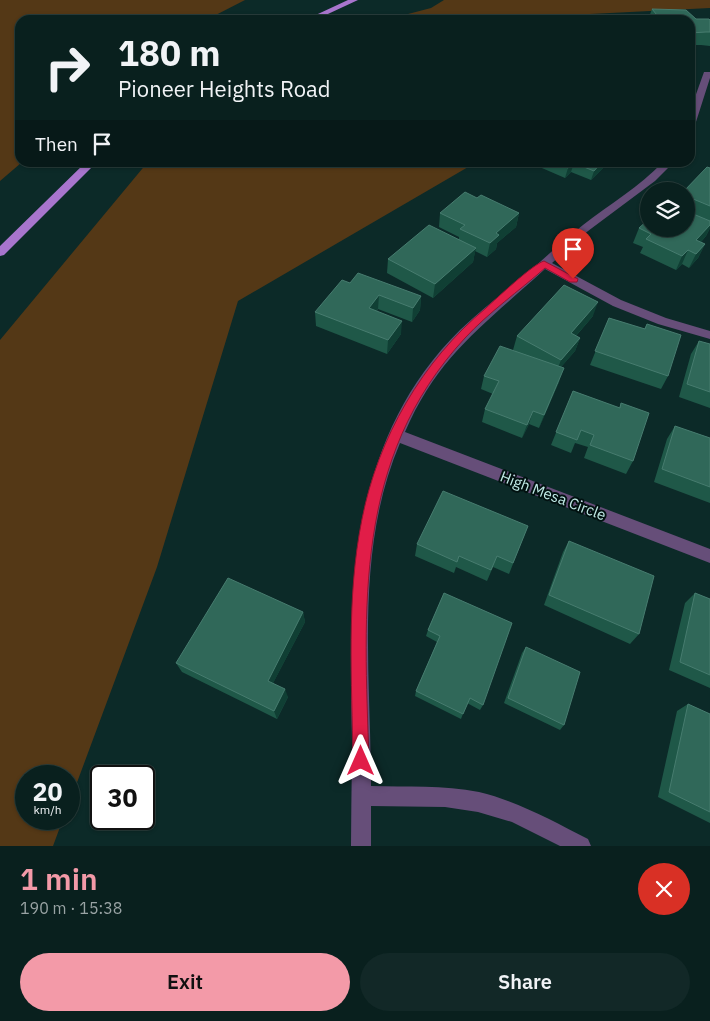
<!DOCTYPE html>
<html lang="en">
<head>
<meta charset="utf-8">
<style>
  body { margin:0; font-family:"IBM Plex Sans",sans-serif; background:#122827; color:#f1f3f6; height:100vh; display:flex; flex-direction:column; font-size:19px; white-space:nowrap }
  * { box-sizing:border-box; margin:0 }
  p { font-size:16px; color:#99a3a4 }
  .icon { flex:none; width:28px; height:28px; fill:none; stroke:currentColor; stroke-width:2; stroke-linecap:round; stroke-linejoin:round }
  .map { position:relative; height:846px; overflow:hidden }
  .panel { display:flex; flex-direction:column; background:#09201e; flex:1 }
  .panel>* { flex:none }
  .top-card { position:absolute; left:15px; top:15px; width:680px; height:152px; border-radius:15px; box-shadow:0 1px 4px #0004,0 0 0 1px #293e3c; background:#09201e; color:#f1f3f6; overflow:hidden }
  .controls { position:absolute; left:640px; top:182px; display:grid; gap:10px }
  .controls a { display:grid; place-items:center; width:55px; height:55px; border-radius:50%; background:#09201e; box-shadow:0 1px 4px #0004,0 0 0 1px #293e3c; font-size:25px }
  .speed { position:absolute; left:15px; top:765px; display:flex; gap:10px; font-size:25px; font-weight:700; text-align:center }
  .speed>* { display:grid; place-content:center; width:65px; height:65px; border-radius:50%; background:#09201e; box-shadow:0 1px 4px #0004,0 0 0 1px #293e3c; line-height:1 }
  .speed small { font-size:12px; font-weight:400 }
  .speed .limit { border:2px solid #111; border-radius:8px; background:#fff; color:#111 }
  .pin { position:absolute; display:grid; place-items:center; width:42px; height:42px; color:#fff; margin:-51px -21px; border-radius:50% 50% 50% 0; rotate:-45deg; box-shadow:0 0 5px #0007 }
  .pin .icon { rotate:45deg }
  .me { position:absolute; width:55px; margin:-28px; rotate:0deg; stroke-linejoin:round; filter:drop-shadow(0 0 4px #0008) }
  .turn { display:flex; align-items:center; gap:18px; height:105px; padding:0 20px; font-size:22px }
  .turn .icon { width:65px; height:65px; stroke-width:2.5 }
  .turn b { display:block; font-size:35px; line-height:42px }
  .then { display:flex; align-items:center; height:48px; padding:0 20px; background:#0003; gap:10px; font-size:19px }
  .round { display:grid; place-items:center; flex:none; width:52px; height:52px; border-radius:26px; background:#122827 }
  .headline { display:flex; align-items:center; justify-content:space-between; height:85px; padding:0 20px }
  h1 { font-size:30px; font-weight:600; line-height:38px; color:#f39aa8 }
  .action { display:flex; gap:10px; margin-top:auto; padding:10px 20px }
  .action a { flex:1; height:58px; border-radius:30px; background:#f39aa8; color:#111; font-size:20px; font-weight:600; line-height:58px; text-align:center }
  .action a+a { background:#122827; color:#f1f3f6 }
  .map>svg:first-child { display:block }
</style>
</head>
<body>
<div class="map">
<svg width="710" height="846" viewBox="0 0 710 846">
  <rect width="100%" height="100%" fill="#0c2a28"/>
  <!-- green -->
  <path fill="#543816" d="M0 0H245L206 20H20L21 163 0 181Z
    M444 0H710V8L590 14 586 20H385L431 8Z
    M147 163H475L238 301 157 567 69 804V776H26V819H63L53 846H0V340Z"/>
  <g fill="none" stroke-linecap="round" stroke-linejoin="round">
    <!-- minor -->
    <path fill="#664e79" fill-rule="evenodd" d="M704 72H710V78L695 125 690 128V111Z
      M663 162H674L655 181 588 231 552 263 621 300 666 318 710 331V339L658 324 613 306 545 269C485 324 438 355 405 432L710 549V563L400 443C354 551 371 672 371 786 407 787 443 785 479 792 517 801 553 821 588 839L591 846H560L512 822 478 812 445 807 371 806V846H351C351 811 352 776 352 741 349 594 347 441 460 330 482 309 507 290 531 270 548 255 565 239 583 225 610 204 639 187 663 162Z"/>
    <!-- primary -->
    <path fill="#a875cd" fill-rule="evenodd" d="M348 0H358L315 20H305Z
      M86 162H97L4 255 0 256V246Z"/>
  </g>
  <!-- wall -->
  <path fill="#1f5848" d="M652 9 696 19 710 20V46L701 45H690V20H648Z
    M535 162H606L604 167 591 180 571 172 565 178 535 165Z
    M710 167V228L706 236 701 242 705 244 698 258 689 268 682 264 676 270 640 253 643 247 633 243 639 228 686 229V191Z
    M477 198 519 213 516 227 497 243 496 249 487 257 475 251 473 262 433 298 387 273 388 259 459 239V237L439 227 440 213Z
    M350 283 421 296 420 310 412 322 378 309 377 311 401 334 387 354 316 326 315 312Z
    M593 316 576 336 580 338 575 351 561 367 559 382 539 428 529 424 522 438 482 422 485 409 493 394 481 389 484 376 515 351 513 350 517 336Z
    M609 318 644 329 647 324 668 376 661 389 590 365Z
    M699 341 710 344V408L679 397 691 354Z
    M573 391 619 408 621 403 633 461 626 474 584 458 588 447 575 443 571 453 551 445Z
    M675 426 710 438V503L654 482 667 439Z
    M528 526 509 574 493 567 487 581 456 567 454 573 415 556 417 544Z
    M569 541 639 634 630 644 544 605 563 552Z
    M444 593 483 705 480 710 467 703 461 719 415 696 416 691 437 642 426 636 428 630Z
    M695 593 710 599V688L669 670 685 603Z
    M303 612 305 622 273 683 288 697 277 719 182 672 176 663Z
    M526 647 564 725 560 730 504 703 522 653Z
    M688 704 710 714V823L658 797 677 711Z"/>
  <!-- shaded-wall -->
  <path fill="#103f34" d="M602 162H606L604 167 591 180 594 171Z
    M574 163 571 172 565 178 568 168Z
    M519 213 516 227 497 243 496 249 487 257 490 243 496 233Z
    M710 225V228L706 236 692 252 696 240Z
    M705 244 698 258 689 268 696 254Z
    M476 248 473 262 433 298 435 284Z
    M688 250 682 264 676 270 682 256Z
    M379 295 378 309 369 322V308Z
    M421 296 420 310 412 322 413 308Z
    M598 302 593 316 566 347 571 333Z
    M402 321 401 334 387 354 388 340Z
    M580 338 575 351 556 373 561 360Z
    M564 368 559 382 539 428 544 415Z
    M533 411 529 424 522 438 527 425Z
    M303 612 305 622 270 689 268 681Z
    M285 689 288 697 277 719 274 711Z"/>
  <!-- building -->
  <path fill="#306859" stroke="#477c6f" d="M652 9 686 10 696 19H709L710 20V32H706L690 33V20H661Z
    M554 162H602L594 171 574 163 568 168Z
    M707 167 710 168V206L686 196V191H684Z
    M465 192 477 198 481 195 519 213 496 233 499 235 490 243 460 229 465 225 440 213Z
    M686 211 710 221V225L696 240 705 244 696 254 688 250 682 256 646 239 651 234 639 228 649 219V229H686Z
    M429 225 476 248 435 284 388 259Z
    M358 273 421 296 413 308 379 295 369 308 402 321 388 340 315 312 342 280 350 283Z
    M564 285 598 302 571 333 580 338 561 360 517 336Z
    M609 318 645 329 647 324 681 335 668 376 595 351Z
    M699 341 710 344V392L687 384Z
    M500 346 564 368 544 415 533 411 527 425 485 409 499 381 484 376Z
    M573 391 620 408 621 403 649 413 633 461 590 445 594 435 581 430 577 440 556 432Z
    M675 426 710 438V487L662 469Z
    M443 491 528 526 513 563 497 556 491 570 459 556 457 562 417 544Z
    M569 541 654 576 639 634 549 595Z
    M228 578 303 612 268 681 285 689 274 711 176 663Z
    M444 593 512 623 483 705 470 698 463 714 416 691 440 636 428 630Z
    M695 593 710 599V675L680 662Z
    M526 647 580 672 564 725 508 698Z
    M688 704 710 714V812L669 792Z"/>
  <!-- route -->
  <path fill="#e11d48" stroke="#92132f" d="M544 261 578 279 577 282H570L545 268C519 291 489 312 465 338 353 459 364 608 369 761L366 766 361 768 356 766 353 761C352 681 346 598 362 519 378 438 422 361 486 308 497 298 533 264 544 261Z"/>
  <g text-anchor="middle" stroke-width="4" stroke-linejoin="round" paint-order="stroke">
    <!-- street labels -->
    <g font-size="15" fill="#c0eae6" stroke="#011110">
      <text transform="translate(553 496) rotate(21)" y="5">High Mesa Circle</text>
    </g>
  </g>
</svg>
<div class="controls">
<a><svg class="icon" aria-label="layers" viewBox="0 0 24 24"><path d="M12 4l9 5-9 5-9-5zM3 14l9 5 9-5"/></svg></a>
</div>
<div class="speed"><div>20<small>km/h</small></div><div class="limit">30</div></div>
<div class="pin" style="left:573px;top:279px;background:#d93025"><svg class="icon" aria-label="arrive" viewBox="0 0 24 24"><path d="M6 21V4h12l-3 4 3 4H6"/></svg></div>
<svg class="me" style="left:361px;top:761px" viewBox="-20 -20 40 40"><path d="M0-17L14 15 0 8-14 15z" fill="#e11d48" stroke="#fff" stroke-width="4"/></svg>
<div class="top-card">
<div class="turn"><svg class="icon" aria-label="right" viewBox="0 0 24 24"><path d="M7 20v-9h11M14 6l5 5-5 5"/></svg><div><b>180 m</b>Pioneer Heights Road</div></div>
<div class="then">Then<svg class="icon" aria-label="arrive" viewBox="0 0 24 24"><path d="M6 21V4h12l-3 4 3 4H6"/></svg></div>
</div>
</div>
<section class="panel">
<div class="headline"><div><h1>1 min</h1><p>190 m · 15:38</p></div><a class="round" style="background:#d93025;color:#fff"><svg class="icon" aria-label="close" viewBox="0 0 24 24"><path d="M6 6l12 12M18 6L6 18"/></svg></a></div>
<div class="action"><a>Exit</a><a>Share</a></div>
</section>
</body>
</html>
